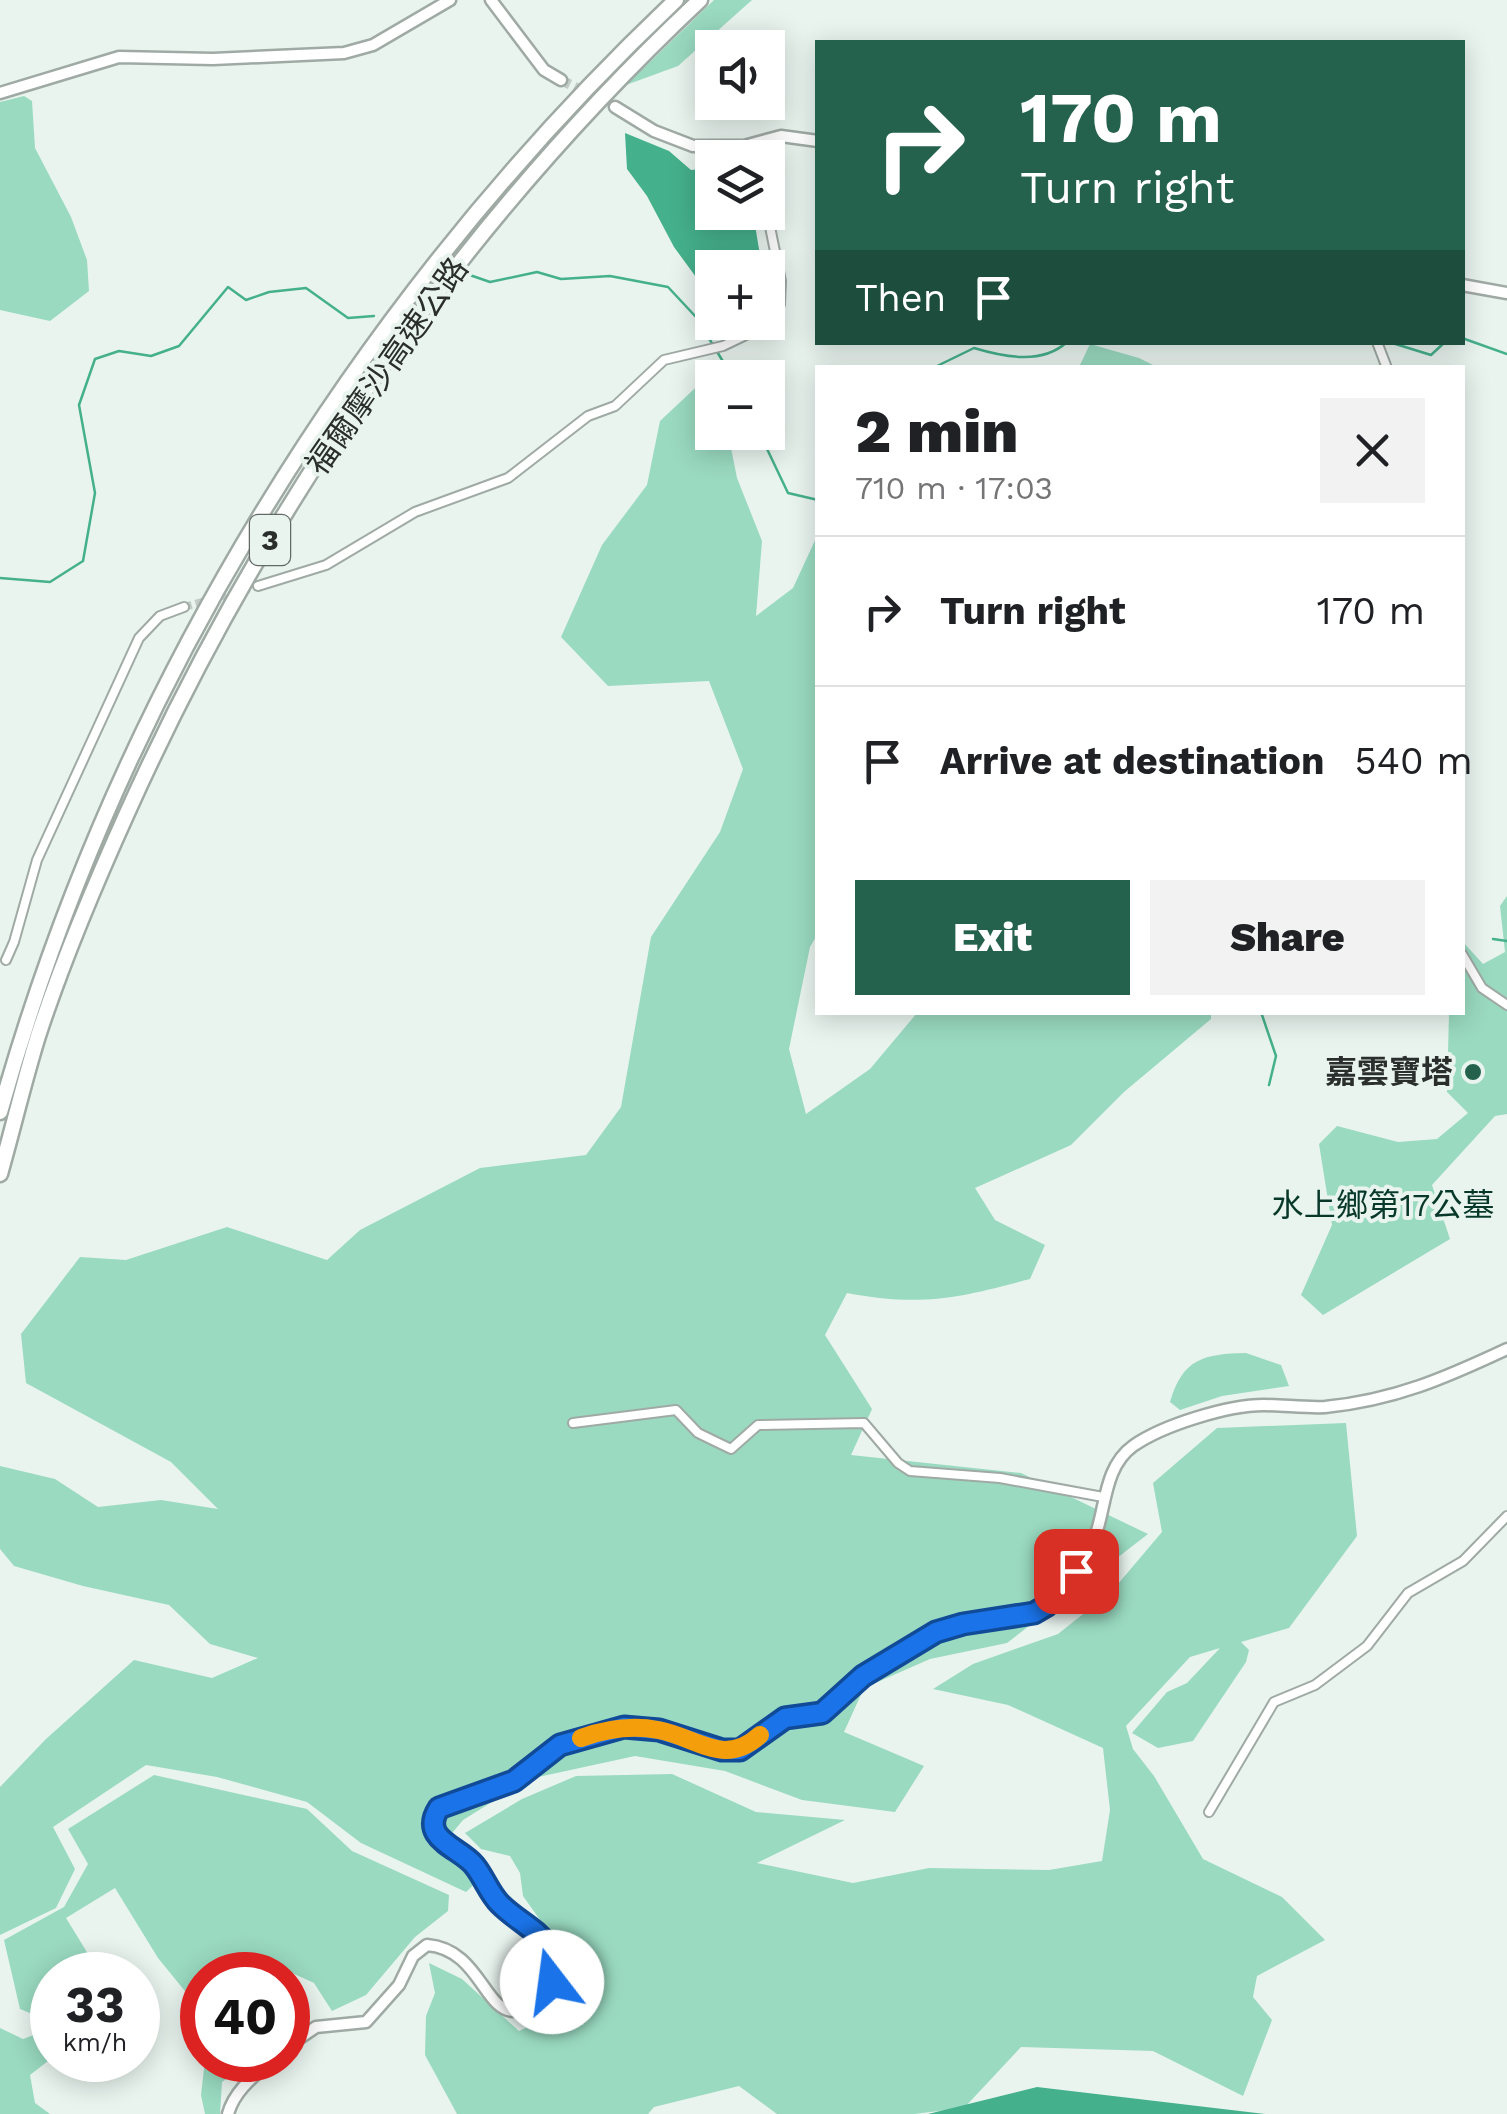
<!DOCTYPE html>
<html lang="en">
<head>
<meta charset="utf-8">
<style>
  body { margin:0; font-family:"Work Sans","Noto Sans TC",sans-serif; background:#f2f2f2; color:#202124; height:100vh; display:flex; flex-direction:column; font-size:38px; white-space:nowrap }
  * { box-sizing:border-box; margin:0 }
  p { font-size:32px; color:#757577 }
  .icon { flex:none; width:55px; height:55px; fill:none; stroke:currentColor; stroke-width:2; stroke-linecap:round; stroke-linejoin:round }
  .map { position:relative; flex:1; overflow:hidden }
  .side { position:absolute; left:815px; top:365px; width:650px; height:650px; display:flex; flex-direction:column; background:#fff; border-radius:0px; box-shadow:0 5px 25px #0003 }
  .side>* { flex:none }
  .guide { position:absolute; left:815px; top:40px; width:650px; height:305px; border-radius:0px; box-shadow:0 5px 25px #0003; background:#25624d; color:#fff; overflow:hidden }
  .fabs { position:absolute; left:695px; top:30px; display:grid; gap:20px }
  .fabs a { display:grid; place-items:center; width:90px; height:90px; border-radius:0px; background:#fff; box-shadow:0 5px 25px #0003; font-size:50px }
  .speed { position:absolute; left:30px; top:1952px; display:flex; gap:20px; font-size:50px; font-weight:700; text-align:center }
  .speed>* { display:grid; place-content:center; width:130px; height:130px; border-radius:50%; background:#fff; box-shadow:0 5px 25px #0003; line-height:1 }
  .speed small { font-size:25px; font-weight:400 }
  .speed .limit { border:15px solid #d22; background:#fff; color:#111 }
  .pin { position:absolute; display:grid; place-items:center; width:85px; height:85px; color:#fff; margin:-42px; border-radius:20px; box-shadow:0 5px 15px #0006 }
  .me { position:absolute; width:110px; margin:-55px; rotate:345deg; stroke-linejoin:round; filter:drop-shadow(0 0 8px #0008) }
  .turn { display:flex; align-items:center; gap:35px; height:210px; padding:0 40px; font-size:45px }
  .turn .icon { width:130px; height:130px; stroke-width:2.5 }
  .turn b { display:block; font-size:70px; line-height:85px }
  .then { display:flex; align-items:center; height:95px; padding:0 40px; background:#0003; gap:20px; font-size:38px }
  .round { display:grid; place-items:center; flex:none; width:105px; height:105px; border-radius:0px; background:#f2f2f2 }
  .summary { display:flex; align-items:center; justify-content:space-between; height:170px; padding:0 40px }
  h1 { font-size:60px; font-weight:800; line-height:75px }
  .action { display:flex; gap:20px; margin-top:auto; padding:20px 40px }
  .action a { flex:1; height:115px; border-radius:0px; background:#25624d; color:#fff; font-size:40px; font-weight:800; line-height:115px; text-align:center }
  .action a+a { background:#f2f2f2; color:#202124 }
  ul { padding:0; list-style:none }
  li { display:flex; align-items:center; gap:30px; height:150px; padding:0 40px; border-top:2px solid #e0e0e0 }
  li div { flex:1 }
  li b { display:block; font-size:38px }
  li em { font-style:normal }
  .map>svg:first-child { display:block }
</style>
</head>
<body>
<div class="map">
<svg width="1507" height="2114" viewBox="0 0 1507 2114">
  <rect width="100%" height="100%" fill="#e9f4ef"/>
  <!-- green -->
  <path fill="#9adac1" d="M714 0H752L678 66 626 85Z
    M24 96 32 101 35 148 71 217 87 260 89 291 50 321 0 310V102Z
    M1090 344 1139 358 1157 367H1079Z
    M708 376 712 387V432L728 433 737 478 762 541 756 616 793 588 817 536V935L810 947 789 1049 806 1114 870 1069 917 1013H1211V1019L1124 1092 1071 1145 975 1188 995 1220 1045 1245 1030 1279C958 1298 922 1307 847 1293L825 1335 872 1409 851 1455 1021 1473 1148 1534 1007 1643 930 1659 864 1688 844 1732 924 1766 895 1812 802 1800 725 1771 635 1756 529 1779 463 1820 443 1844 491 1868 466 1892 361 1843 307 1802 217 1777 146 1765 53 1827 75 1869 56 1908 0 1935V1787L46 1739 134 1660 212 1678 258 1658 210 1644 169 1605 83 1586 14 1566 0 1549V1466L55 1479 98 1507 161 1500 218 1509 171 1462 26 1383 21 1334 80 1257 126 1260 227 1227 327 1260 360 1230 480 1168 586 1155 621 1107 651 937 720 832 743 769 709 681 608 686 561 637 602 545 647 485 660 421Z
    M1507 896V1114L1495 1116 1432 1185 1450 1239 1323 1315 1301 1295 1332 1225 1319 1144 1337 1126 1398 1142 1437 1139 1468 1113 1447 1092 1449 1013 1462 1012 1463 942 1483 964 1505 952 1500 906Z
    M1246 1353 1281 1365 1289 1386 1222 1396 1180 1410 1170 1402C1183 1358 1204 1354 1246 1353Z
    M1346 1423 1357 1536 1289 1628 1241 1642 1249 1650 1246 1662 1193 1741 1158 1748 1132 1733 1167 1692 1187 1683 1220 1648 1190 1657 1126 1726 1133 1749 1154 1776 1203 1859 1282 1897 1325 1940 1257 1976 1253 1997 1272 2020 1243 2096 1153 2051 1021 2047 964 2108 914 2114H777L739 2086 654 2107 648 2114H457L425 2055 426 2016 435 1993 429 1963 462 1979 519 2031 538 2022 567 1975 555 1941 523 1896 520 1873 510 1856 481 1849 465 1833 522 1799 576 1776 672 1774 756 1812 845 1820 757 1863 853 1883 929 1868 1049 1870 1102 1861 1110 1810 1103 1748 1008 1705 933 1689 973 1664 1058 1634 1112 1591 1162 1532 1153 1483 1217 1428Z
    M154 1775 307 1809 352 1851 449 1895 448 1911 415 1937 366 1995 332 2011 314 1983 268 1962 261 1975H202V2012L158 1958 115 1888 66 1918 101 1975H52V2022L20 2009 4 1940 64 1907 88 1864 68 1829Z
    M0 2028 23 2039 52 2028V2058L30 2075 35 2103 50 2114H0Z
    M205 2060H253L222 2082 220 2114H205L201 2095Z"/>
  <!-- water -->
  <path fill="#45b08c" d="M625 133 669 151 691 170 712 168V212L753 213 762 267 712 268V299L674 247 647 196 627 169Z
    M1037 2087 1265 2114H928Z"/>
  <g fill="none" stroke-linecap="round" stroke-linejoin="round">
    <!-- stream -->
    <path stroke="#45b08c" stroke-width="2.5" d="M464 273 490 282 537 272 561 279 610 276 668 287 696 317 733 378
      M1462 338 1507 354
      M1389 342 1431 355 1445 342
      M933 368 974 348C1004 357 1042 365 1067 342
      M759 432 788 493 818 500
      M0 578 50 582 83 561 95 493 79 405 95 359 119 351 151 356 179 346 228 287 246 300 269 292 306 288 348 318 374 316
      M1493 939 1507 941
      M1261 1012 1276 1056 1269 1085"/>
    <!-- minor-tunnel -->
    <path stroke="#c3ccc8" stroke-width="8" stroke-dasharray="8 4" stroke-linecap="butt" d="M184 607 258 586"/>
    <!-- tertiary-tunnel -->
    <path stroke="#c3ccc8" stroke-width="10" stroke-dasharray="10 5" stroke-linecap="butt" d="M561 80 605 102"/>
    <defs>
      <path id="minor" d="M1377 342 1387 368
        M258 586 326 565 415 512 508 478 588 416 615 406 664 360 723 346 767 325 775 318 780 304 781 281 767 212
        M1462 954 1482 988 1507 1005
        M6 960 14 942 37 860 139 638 160 616 184 607
        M573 1423 676 1410 698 1433 731 1449 758 1425 864 1423 898 1463 910 1471 1000 1478 1103 1497
        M1209 1812 1274 1702 1315 1685 1367 1646 1408 1593 1463 1561 1507 1516"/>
      <path id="tertiary" d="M491 0 544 70 561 80
        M0 93 119 57 213 59 344 53 373 45 450 0
        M615 107 654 131 693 146H744L781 136 818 141
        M1462 285 1507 293
        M288 2046 316 2027 366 2022 399 1985 413 1956 427 1945C479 1949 484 2011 514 2011 527 2011 539 2003 546 1992 579 1948 521 1927 499 1903 488 1892 484 1875 474 1864 458 1847 419 1838 439 1808L514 1781 560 1745 624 1727 659 1730 722 1750H741L785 1718 823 1713 863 1676 936 1632 1034 1613C1061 1599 1084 1566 1095 1537 1106 1507 1104 1467 1133 1446 1163 1425 1228 1405 1264 1405 1284 1405 1305 1408 1325 1407 1395 1400 1445 1378 1507 1349
        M228 2114C234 2091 255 2075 272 2060"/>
      <path id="motorway" d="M0 1112C118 691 359 300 676 0
        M0 1174C13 1128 24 1081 38 1036 63 959 95 884 128 811 264 509 458 227 700 0"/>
    </defs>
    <!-- minor casing -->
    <use href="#minor" stroke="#a0aaa5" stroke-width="12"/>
    <!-- tertiary casing -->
    <use href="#tertiary" stroke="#a0aaa5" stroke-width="15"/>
    <!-- motorway casing -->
    <use href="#motorway" stroke="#a0aaa5" stroke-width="19"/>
    <!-- minor -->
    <use href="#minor" stroke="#fff" stroke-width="8"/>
    <!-- tertiary -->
    <use href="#tertiary" stroke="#fff" stroke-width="10"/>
    <!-- motorway -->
    <use href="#motorway" stroke="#fff" stroke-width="14"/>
  </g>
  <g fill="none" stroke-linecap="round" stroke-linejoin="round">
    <defs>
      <path id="route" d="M552 1982C561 1936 526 1930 500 1904 489 1893 484 1877 474 1865 459 1847 419 1839 439 1808L514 1781 560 1745 624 1727 659 1730 722 1750H740L785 1718 822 1713 863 1676 936 1632 963 1624 1034 1613 1046 1606 1076 1571"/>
    </defs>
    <!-- route casing -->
    <use href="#route" stroke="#114b97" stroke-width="25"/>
    <!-- route -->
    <use href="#route" stroke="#1a73e8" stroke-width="18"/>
    <!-- slow -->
    <path stroke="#f59e0b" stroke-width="18" d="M581 1738C606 1729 632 1725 658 1730 697 1737 724 1768 760 1735"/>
  </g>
  <!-- markers -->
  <circle fill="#25624d" stroke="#e9f4ef" stroke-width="4" cx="1473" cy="1072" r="10"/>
  <g text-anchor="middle" stroke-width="8" stroke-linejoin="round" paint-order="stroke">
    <!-- shield labels -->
    <rect fill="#e9f4ef" stroke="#636966" stroke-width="2.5" x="250" y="515" width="40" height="50" rx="8"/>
    <g font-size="30" font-weight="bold" fill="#2a2e2c">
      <text x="270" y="550">3</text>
    </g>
    <!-- street labels -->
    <g font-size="32" fill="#2a2e2c" stroke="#e9f4ef">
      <text transform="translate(387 366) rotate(-55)" y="11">福爾摩沙高速公路</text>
    </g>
    <!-- poi labels -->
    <g font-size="32" font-weight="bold" fill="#2a2e2c" stroke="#e9f4ef" text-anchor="end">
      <text x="1453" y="1083">嘉雲寶塔</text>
    </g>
    <!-- park labels -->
    <g font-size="32" fill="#073829" stroke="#e9f4ef">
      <text x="1383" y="1216">水上鄉第17公墓</text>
    </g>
  </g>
</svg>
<div class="fabs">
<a><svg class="icon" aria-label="sound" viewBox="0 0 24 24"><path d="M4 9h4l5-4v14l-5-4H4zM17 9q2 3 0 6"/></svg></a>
<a><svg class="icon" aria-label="layers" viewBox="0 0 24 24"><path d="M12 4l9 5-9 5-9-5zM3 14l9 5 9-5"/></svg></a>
<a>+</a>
<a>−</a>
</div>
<div class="speed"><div>33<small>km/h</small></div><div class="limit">40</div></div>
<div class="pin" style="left:1076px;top:1571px;background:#d93025"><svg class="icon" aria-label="arrive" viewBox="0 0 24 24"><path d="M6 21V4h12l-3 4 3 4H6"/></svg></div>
<svg class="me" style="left:552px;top:1982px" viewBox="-20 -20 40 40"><circle r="19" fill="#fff"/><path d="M0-13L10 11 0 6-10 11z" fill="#1a73e8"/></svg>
<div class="guide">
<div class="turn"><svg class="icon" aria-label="right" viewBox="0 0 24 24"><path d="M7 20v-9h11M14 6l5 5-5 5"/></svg><div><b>170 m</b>Turn right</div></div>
<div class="then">Then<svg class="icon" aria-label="arrive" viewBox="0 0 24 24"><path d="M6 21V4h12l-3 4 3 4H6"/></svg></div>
</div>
<section class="side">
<div class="summary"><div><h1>2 min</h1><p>710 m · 17:03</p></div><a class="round"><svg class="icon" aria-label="close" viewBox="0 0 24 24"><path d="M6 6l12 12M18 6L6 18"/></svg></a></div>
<ul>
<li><svg class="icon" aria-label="right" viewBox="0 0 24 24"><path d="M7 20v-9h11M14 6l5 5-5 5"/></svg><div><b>Turn right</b></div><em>170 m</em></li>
<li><svg class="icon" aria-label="arrive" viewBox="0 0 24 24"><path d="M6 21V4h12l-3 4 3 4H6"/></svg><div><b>Arrive at destination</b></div><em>540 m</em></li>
</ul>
<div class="action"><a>Exit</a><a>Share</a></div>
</section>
</div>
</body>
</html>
